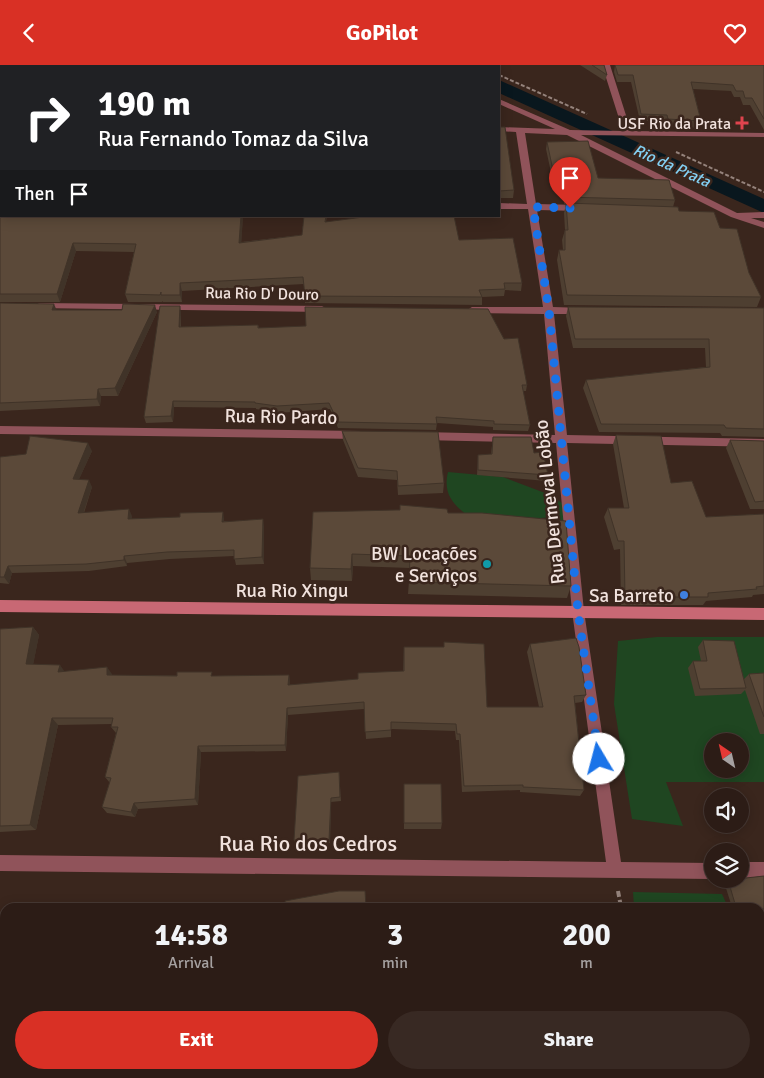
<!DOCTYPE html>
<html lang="en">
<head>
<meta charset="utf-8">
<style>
  body { margin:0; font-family:Signika,sans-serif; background:#382923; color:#f1f3f6; height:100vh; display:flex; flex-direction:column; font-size:19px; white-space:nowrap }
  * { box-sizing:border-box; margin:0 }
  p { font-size:16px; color:#a6a1a1 }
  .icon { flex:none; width:28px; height:28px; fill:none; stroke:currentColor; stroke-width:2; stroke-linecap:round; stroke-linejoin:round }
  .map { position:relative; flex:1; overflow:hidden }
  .panel { position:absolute; left:0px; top:838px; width:765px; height:176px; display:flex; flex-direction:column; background:#2c1c16; border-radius:15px 15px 0 0; box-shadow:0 2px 12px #0003,0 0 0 1px #483a35 }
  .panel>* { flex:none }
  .top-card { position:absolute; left:0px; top:0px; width:500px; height:152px; box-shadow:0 2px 12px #0003,0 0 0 1px #483a35; background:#202124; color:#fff; overflow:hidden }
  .needle { width:32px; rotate:326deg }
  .tools { position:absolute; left:704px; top:668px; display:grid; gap:10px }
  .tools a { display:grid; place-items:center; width:45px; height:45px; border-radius:50%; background:#2c1c16; box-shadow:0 2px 12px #0003,0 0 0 1px #483a35; font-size:25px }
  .pin { position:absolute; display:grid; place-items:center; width:42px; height:42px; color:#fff; margin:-51px -21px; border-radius:50% 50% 50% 0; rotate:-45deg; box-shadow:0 0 5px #0007 }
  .pin .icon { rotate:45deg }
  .me { position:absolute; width:55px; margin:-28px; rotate:352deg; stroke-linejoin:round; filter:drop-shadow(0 0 4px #0008) }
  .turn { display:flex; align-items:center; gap:18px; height:105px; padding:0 15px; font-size:22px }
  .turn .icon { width:65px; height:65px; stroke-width:2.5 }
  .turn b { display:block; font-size:35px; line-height:42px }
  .then { display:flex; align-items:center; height:48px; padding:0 15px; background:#0003; gap:10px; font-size:19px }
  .eta { display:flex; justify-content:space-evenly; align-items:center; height:85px; text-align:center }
  .eta b { font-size:30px; font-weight:700; line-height:35px }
  .button { display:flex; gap:10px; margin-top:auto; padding:10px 15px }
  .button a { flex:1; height:58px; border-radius:30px; background:#d93025; color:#fff; font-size:20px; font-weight:700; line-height:58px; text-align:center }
  .button a+a { background:#382923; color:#f1f3f6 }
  header { display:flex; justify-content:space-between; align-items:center; height:65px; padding:0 15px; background:#d93025; color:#fff; font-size:22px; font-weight:700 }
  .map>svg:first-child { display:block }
</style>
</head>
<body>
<header><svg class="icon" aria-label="back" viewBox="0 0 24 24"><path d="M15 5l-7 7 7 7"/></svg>GoPilot<svg class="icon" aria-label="heart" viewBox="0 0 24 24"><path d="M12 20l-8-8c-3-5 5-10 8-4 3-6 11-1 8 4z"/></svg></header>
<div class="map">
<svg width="764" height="1013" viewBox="0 0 764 1013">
  <rect width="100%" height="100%" fill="#3a261d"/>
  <!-- green -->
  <path fill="#1f4621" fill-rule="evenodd" d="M95 0H358L361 1H96Z
    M448 407 503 412 553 431 563 439 564 456 550 452 480 460C461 445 441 435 448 407Z
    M657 572H764V717H666L683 761 632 754 614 639 618 576ZM712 676H740V704H712Z
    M633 827 722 829 728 842H634Z"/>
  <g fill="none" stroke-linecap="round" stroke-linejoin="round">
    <!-- canal -->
    <path fill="#09171e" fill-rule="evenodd" d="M437 0H458L459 1H438Z
      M499 15 764 134V148L499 28Z"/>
    <!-- path-far1 -->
    <path stroke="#94827b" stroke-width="2" stroke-dasharray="4 2" stroke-linecap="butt" d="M476 0 479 1
      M452 1 454 0
      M499 10 587 49
      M676 87 764 127"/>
    <!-- path -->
    <path stroke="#94827b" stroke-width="4" stroke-dasharray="6 3" stroke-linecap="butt" d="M618 826 621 842
      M648 1009 649 1013"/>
    <!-- minor -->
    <path fill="#90535a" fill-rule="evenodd" d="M398 0H408L409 1H399Z
      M602 0H610L631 66 764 68V72L581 70 737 148 764 147V153H751L764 157V163L731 152 567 70 525 68 536 139 581 140 585 143 581 146 537 145 553 242 584 243 589 246 584 249H554L567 370 764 374V382L567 378 584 546 621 797 712 798V814L0 806V790L606 797 572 546 556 378 422 375 416 371 422 367 555 370 544 249 472 248 467 245 472 242H543L528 144H499V138L527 139 516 67 499 66V62L555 64 499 39V34L570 65 623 66Z
      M39 238 322 241 327 244 322 247 35 243 34 241Z
      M0 361 359 366 365 370 359 374 0 369Z
      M740 797H764V813H740Z"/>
    <!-- secondary -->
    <path fill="#c86874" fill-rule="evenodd" d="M0 535 764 543V555L0 547Z"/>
  </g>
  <!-- wall -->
  <path fill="#4e3f31" d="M0 0H86V1H1V151H243L241 177 302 170 304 151H327L326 157 459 175 522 218 521 226 505 225 504 231 482 232V240L305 238 304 219 182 226V237H163L162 236V237H128L125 229 134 187 76 186 60 237H0Z
    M580 0H604L607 10 605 16Z
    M615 0H764V65L750 40H743L740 32H734L731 26 693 24 701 56 699 63 666 61 665 56H640L631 17H617L614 7Z
    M499 62 514 125 513 133H499Z
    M547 77 598 113 675 135 673 142 679 146 720 163 749 208 761 232 757 242 564 240 557 195 559 185H563L562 175 565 165 564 148 566 139H564L562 117H553L546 84Z
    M0 238 57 245 157 247 118 331H101L100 341 0 346Z
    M568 242 764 243V372L722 371 720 368 599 367 583 323 586 315 706 302 705 283H573L566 251Z
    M181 248V262L258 260 259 263 527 320 526 326H523L530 360 528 366 493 365V362L437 358 436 365 338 363 330 344 278 348 256 344V343L174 342 173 357 146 358 144 352Z
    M342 366 444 418 443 428 398 430 397 415 358 412 343 375Z
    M616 370 671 418 706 452 764 449V529L753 530 752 532 706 536 703 540H621L620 484 614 485 604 452 608 443H624L613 379Z
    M493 372 534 388 548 410 547 416 477 410 478 390 491 389Z
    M730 375 764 376V444H750L726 383Z
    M92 386 79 414 92 422 84 448 132 451 131 454 224 453V456L264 461V499L236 500 234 491 170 494 127 498V501L89 506 12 508 9 519 0 518V392Z
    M400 440 448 448 571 521 567 533 408 529 410 503 353 501 352 516 311 515 310 503 400 445Z
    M33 562 39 570 33 599 65 607 112 609V610L213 611 289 610 290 620 358 614 403 606 404 582H444V577L487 642H539L527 587 530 579 586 630 582 637 575 638 584 725 580 731 520 727V725L462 727 459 675H456L455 666 391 664V672L366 674 364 644 288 650 286 686 201 687 198 740 138 744 135 752 107 748 102 742 110 718 105 712 116 668 111 662 112 659 58 660 36 765 0 767V564Z
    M703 575 744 614 749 609 764 608V669H760L745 625 741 629 695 631 688 603 693 596H701L698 582Z
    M339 707 341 736 331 737 330 778H295L294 775Z
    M404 719 442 758 441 764H404Z
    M764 811V847H760V842H732L724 817 728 815Z
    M0 854H5V904H0Z
    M719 1009H760L764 1013H720Z"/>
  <!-- shaded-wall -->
  <path fill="#403328" d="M241 151H243L241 185 239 178Z
    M73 178 76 186 60 237 57 229Z
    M180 218 182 226V237L180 230Z
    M54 239 57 246 52 245Z
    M155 240 157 247 118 331 115 323Z
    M180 241 181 248 180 268 179 262Z
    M98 324 101 331 100 341 97 334Z
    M173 336 174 342 173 357 171 351Z
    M88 378 92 386 76 421 73 414Z
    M89 415 92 422 81 455 78 448Z
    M129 444 132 451 131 461 128 454Z
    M223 447 224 453V463L222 457Z
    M263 454 264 461V499L262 492Z
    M352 489 353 501 352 516 351 504Z
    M124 491 127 498V501L124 495Z
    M8 501 12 508 9 519 4 512Z
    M33 562 39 570 32 606 26 599Z
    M60 600 65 607H58Z
    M107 602 112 609 111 617 107 610Z
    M289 610 290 617V627L288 620Z
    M287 643 288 650 286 686 285 680Z
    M52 653 58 660 36 765 30 760Z
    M198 681 201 687 198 740 195 734Z
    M331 733V737L330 778 329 775Z
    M134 738 138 744 135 752 131 747Z
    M84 1009H88L87 1013H83Z"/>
  <!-- building -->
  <path fill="#5b4939" stroke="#403328" d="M0 0H81L80 1H1V151H241L239 178 302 170 304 151H326L325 157 371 151H454L459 175 513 173 522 218H504L505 224 479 225 482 232 305 231 303 212 180 218V230H161V227L160 230 125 229 136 179 73 178 57 229H0Z
    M592 0H604L607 10Z
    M615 0H764V54L752 33H745L743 26H736L733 20 691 17 701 56 668 54 667 50 641 49 633 10H618Z
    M499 62H505L514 125 499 126Z
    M588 76 598 113 669 115 675 135 565 132 564 110H554L547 77Z
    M566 138 678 142 679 146 714 147 720 163 737 164 749 208 761 232 567 230 559 185H565V165H568Z
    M0 238 54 239 52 245H122L123 239 155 240 115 323 98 324 97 334 0 338Z
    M160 241H180L179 262 258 260V263L306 261 305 242 488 244 504 274 518 273 527 320H522L530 360 494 359V356L436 352 437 359 338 357 329 338 277 341 255 338V337L173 336 171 351 144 352Z
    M568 242 764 243V364L726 363 724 360 601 359 586 315 710 302 709 274H575Z
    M342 366 438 367 444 418 398 421 397 406 358 403Z
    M616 370 661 371 671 418 692 416 706 452 764 449V521L756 522 757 524 708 528V532H625L624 476H618L608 443H629Z
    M30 371 88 378 73 414 89 415 78 448 129 444 128 454 180 452V448L223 447 222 457 263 454 262 492 234 494V485L167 487 124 491V495L86 499 8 501 4 512H0V392L26 389Z
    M493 372H531L534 388 543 387 548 410 478 405V390L492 389Z
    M730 375 764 376V436L755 437Z
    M400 440 447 444 448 448H482L566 456 571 521 409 517 410 491 352 489 351 504 310 503 313 447 396 445H400Z
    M33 562 26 599 60 600 58 607 107 602V610L177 611V607H212L211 611 289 610 288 620 358 614V608L404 606V582H444V577L484 579 487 642H543L530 579 576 573 579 582 586 630 574 631 584 725 523 722V720L464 721 460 669H457L456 659 391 657V665L365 667 364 637 287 643 285 680 198 681 195 734 134 738 131 747 102 742 111 713 105 712 118 662H111L113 653H52L30 760 0 761V564Z
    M703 575 734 576 746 623 700 624 693 596H707Z
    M764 608V652L749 609Z
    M339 707 340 732 331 733 329 775H294L298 711Z
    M404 719H441L442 758H404Z
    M764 811V844H760V842H736L728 815Z
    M339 826H365L366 842H286L285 836Z
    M595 839V842H536Z
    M0 854H5V901H0Z
    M764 961V1013H728L727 1009H760V962Z
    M46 1009H84L83 1013 46 1011Z
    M227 1009H263L262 1011 271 1010V1013H226Z
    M383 1009H395V1013H361Z
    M481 1009H518L519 1013H481Z
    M168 1011 174 1013H167Z"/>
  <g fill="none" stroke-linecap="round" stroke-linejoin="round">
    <!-- route -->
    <path stroke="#1a73e8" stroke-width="9" stroke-dasharray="0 16.2" d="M570 143 533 142 549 246 578 546 599 694"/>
  </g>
  <!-- markers -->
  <path fill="#e0444e" stroke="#3a261d" stroke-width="2" d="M739.5 50.5h5v5h5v5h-5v5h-5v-5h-5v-5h5z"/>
  <circle fill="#0f9aa8" stroke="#3a261d" stroke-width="2" cx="487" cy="499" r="5"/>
  <circle fill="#3f7fe0" stroke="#3a261d" stroke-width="2" cx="684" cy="530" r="5"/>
  <g text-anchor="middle" stroke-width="5" stroke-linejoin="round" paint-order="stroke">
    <!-- far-poi labels -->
    <g font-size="16" fill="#f1e2dd" stroke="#3a261d" text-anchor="end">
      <text x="731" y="64">USF Rio da Prata</text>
    </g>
    <!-- far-water labels -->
    <g font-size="16" font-style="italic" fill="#83d0f3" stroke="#3a261d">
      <text transform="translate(672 100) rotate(24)" y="6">Rio da Prata</text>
    </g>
    <!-- far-street labels -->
    <g font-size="16" fill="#f1e2dd" stroke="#3a261d">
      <text transform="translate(262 228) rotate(1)" y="6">Rua Rio D' Douro</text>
    </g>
    <!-- street labels -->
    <g font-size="19" fill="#f1e2dd" stroke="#3a261d">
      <text transform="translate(281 351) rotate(1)" y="7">Rua Rio Pardo</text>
      <text transform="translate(549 437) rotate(-96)" y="7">Rua Dermeval Lobão</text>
      <text x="292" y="532">Rua Rio Xingu</text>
    </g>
    <!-- poi labels -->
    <g font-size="19" fill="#f1e2dd" stroke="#3a261d" text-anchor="end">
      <text x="477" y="495">BW Locações<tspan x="477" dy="22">e Serviços</tspan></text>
      <text x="674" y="537">Sa Barreto</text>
    </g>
    <!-- near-street labels -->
    <g font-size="22" fill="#f1e2dd" stroke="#3a261d">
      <text x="308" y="786">Rua Rio dos Cedros</text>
    </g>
  </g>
</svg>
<div class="tools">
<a><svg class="needle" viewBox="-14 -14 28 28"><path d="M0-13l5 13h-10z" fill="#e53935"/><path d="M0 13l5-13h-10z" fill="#a6a1a1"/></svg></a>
<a><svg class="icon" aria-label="sound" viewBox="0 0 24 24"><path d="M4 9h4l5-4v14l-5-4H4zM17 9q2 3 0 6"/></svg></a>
<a><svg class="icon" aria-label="layers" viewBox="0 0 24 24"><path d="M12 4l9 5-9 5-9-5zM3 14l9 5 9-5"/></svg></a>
</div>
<div class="pin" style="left:570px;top:143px;background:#d93025"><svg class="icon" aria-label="arrive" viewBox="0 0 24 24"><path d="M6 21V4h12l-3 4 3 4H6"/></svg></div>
<svg class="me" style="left:599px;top:694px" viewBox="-20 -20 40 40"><circle r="19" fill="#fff"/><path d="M0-13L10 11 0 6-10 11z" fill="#1a73e8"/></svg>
<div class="top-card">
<div class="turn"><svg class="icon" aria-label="right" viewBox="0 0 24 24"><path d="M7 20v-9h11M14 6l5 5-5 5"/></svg><div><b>190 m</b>Rua Fernando Tomaz da Silva</div></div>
<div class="then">Then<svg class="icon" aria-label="arrive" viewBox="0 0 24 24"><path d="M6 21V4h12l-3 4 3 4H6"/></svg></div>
</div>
<section class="panel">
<div class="eta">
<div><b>14:58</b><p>Arrival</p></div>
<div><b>3</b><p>min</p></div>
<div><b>200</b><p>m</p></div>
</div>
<div class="button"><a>Exit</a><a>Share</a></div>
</section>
</div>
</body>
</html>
